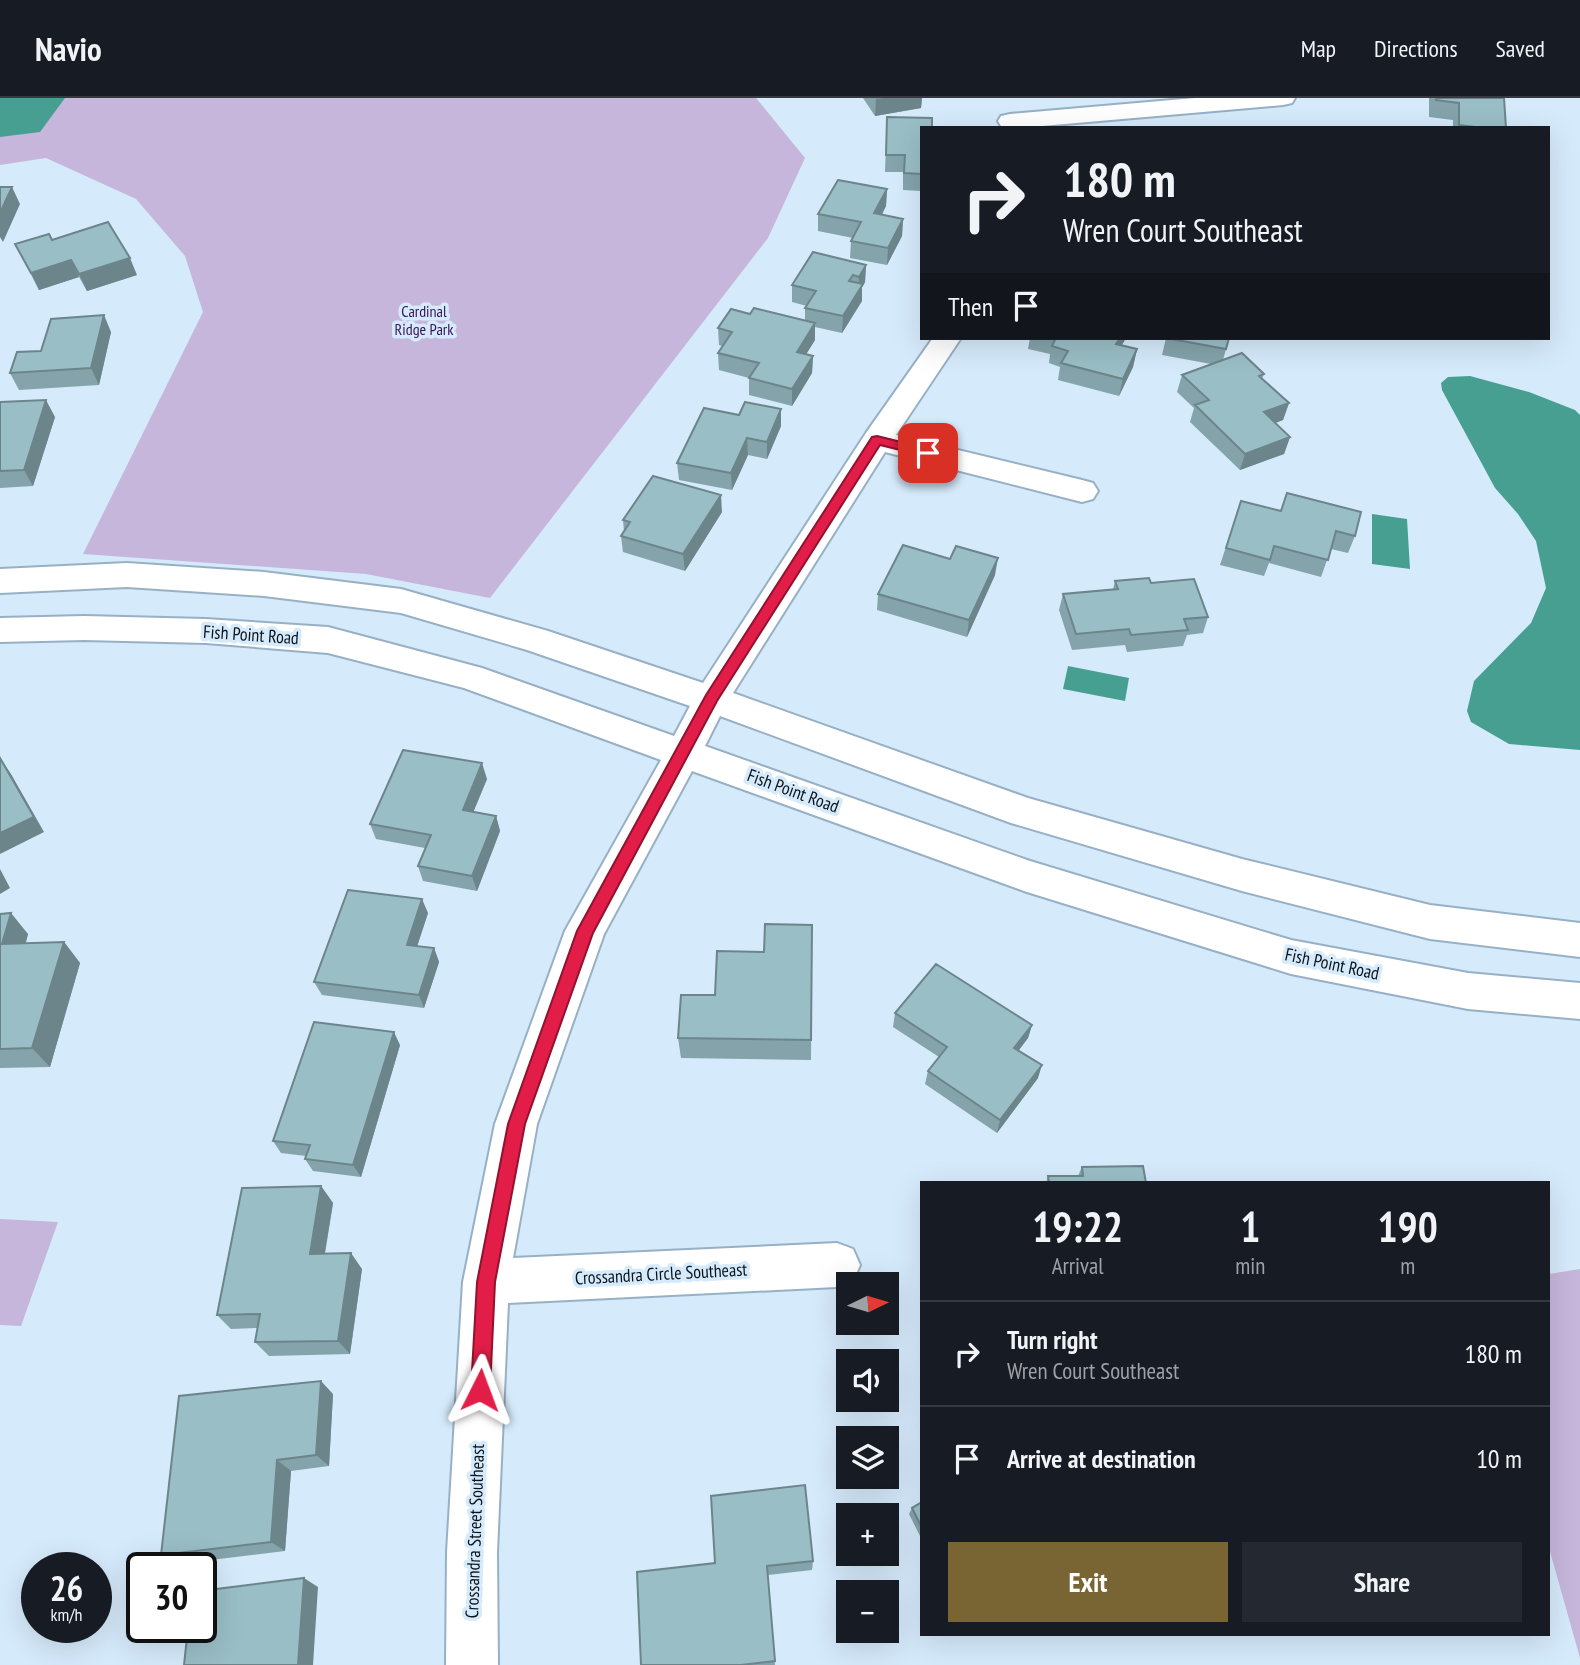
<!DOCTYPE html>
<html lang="en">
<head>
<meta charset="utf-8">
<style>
  body { margin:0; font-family:"PT Sans Narrow",sans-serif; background:#242831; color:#f1f3f6; height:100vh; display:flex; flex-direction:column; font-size:26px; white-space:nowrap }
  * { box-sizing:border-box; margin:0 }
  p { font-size:23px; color:#9ea1a6 }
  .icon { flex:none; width:38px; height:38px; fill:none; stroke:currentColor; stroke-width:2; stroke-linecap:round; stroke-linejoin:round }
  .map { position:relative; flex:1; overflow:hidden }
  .panel { position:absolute; left:920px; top:1083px; width:630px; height:455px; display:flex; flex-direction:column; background:#171b24; border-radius:0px; box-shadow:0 7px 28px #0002 }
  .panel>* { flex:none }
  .hud { position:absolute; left:920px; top:28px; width:630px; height:214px; border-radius:0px; box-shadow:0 7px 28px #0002; background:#171b24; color:#f1f3f6; overflow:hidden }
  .needle { width:46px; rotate:85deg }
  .tools { position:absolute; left:836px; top:1174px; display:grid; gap:14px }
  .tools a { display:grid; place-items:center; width:63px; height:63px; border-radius:0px; background:#171b24; box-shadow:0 7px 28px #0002; font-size:35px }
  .speed { position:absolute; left:21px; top:1454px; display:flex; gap:14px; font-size:35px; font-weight:700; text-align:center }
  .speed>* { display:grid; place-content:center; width:91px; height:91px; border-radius:50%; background:#171b24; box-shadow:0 7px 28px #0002; line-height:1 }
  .speed small { font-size:18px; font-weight:400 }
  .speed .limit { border:4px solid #111; border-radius:10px; background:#fff; color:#111 }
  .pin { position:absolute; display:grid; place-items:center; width:60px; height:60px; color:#fff; margin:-30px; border-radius:14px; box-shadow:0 4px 10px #0006 }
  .me { position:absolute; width:77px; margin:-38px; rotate:3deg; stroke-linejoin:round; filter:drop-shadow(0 0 5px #0008) }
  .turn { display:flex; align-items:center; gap:24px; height:147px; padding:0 28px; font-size:32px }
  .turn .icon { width:91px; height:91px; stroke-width:2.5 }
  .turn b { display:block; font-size:49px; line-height:60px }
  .then { display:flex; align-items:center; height:66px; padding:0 28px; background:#0003; gap:14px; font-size:26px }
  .eta { display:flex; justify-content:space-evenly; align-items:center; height:119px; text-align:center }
  .eta b { font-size:42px; font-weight:800; line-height:49px }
  .button { display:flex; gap:14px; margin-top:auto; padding:14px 28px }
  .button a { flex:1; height:80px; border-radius:0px; background:#796534; color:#fff; font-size:28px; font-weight:800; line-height:80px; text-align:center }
  .button a+a { background:#242831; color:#f1f3f6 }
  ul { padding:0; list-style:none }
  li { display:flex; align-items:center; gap:21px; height:105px; padding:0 28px; border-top:2px solid #363941 }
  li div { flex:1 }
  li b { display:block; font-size:26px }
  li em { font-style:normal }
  header { display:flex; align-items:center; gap:42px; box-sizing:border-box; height:98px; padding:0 35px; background:#171b24; border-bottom:2px solid #363941 }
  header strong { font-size:33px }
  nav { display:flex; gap:38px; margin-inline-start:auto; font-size:24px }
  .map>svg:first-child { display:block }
</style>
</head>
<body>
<header>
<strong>Navio</strong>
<nav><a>Map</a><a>Directions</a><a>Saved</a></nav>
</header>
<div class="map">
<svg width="1580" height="1567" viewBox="0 0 1580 1567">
  <rect width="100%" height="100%" fill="#d5eafb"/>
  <!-- green -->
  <path fill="#c7b6dc" d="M0 0H756L805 60 768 140 490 500 366 476 83 456 203 214 185 158 136 101 46 60 0 67Z
    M0 1121 58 1124 21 1228 0 1227Z
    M1580 1171V1560L1549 1450V1176Z"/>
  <!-- water -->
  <path fill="#479f91" d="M0 0H65L40 34 0 39Z
    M1470 278 1529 294 1575 312 1580 317V652L1509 646 1471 624 1467 613 1474 583 1531 525 1546 490 1536 443 1518 416 1495 390 1442 292 1441 285 1448 279Z
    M1372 416 1407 421 1410 471 1372 466Z
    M1068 568 1129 580 1125 603 1063 591Z"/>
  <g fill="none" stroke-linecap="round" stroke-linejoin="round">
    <defs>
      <path id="minor" d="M1195 0H1295L1292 5 1283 7 1019 30 1001 28 998 23 1001 18 1010 16Z
        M933 240H961L896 337 1082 382 1093 385 1098 393 1093 401 1082 404 885 354 733 595 1028 700 1242 761 1430 807 1580 825V859L1430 841 1242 793 1011 725 720 618 705 648 1030 763 1291 842 1468 875 1580 885V921L1468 911 1291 876 1027 794 692 673 604 836 537 1026 513 1160 837 1145 853 1151 860 1167 853 1183 837 1189 508 1205 497 1454 498 1567H446L447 1454 463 1184 495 1026 565 833 661 662 464 590 328 555 206 545 84 542 0 544V520L84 518 206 521 328 529 482 570 674 638 690 608 527 552 401 515 264 498 127 489 0 495V471L127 465 264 474 401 491 548 533 703 585 866 335Z"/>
    </defs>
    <!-- minor casing -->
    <use href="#minor" stroke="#98b0c5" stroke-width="4"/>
    <!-- minor -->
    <use href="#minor" fill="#fff" fill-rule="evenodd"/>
  </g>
  <!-- wall -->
  <path fill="#84a3aa" d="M863 0H922L921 10 875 18Z
    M1429 0H1504L1506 30H1453V22L1429 19Z
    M887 19 922 30V93L903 92V74H885Z
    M887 91 886 108 882 117 903 121 902 138 887 167 850 160 851 143 853 140 818 133V116Z
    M52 142 137 177 87 193 79 179 39 192 15 146Z
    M866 167 865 184 862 189V203L842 235 815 229V242L806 256 813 258 812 275 792 308 749 297V280L719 272 718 255 722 248 719 247 718 230 750 216 805 223V210L807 208 792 204V187Z
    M111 234 99 287 19 292 10 275 41 253Z
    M1030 240H1126L1121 247 1137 251 1133 269 1119 298 1058 282 1060 269 1049 265 1050 256 1028 251Z
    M1166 240H1229L1223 262 1264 276 1262 281 1289 305 1283 322 1275 325 1290 339 1284 356 1240 372 1190 324 1194 310 1177 294 1182 277 1211 266 1162 257Z
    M0 304 55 319 33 388 0 390Z
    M781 328 767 361 748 357 732 392 679 382 677 365Z
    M1287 395 1355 438 1348 455 1331 451 1321 479 1269 465 1264 478 1220 467 1241 403 1281 413Z
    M722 414 685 473 623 454 621 438 624 433 623 422Z
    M995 477 967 539 877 512 878 496Z
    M1115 483 1151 485 1208 519 1203 535 1187 537 1183 548 1127 554 1125 547 1072 552 1059 512 1063 496 1113 491Z
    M487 681 473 714 496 718 500 733 477 793 423 783 418 768 425 750 376 741 370 726Z
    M428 815 417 848 434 850 439 864 424 910 322 897 314 884Z
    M0 816 28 836 26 845 64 844 80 865 50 969 0 970Z
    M812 827 811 962 681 960 678 940 715 897 764 854Z
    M895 915 1032 927 1028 940 1018 952 1038 980 997 1035 925 986 928 973 939 959 893 929Z
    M400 947 361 1079 313 1073 305 1061 306 1058 281 1055 273 1043Z
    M1082 1069 1146 1085H1046L1048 1078H1078Z
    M321 1088 333 1105 325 1156 362 1171 350 1256 269 1258 255 1244 257 1230 231 1231 217 1217Z
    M333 1296 329 1368 291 1373 285 1453 178 1466 161 1457Z
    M922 1404V1442L909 1416 912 1410Z
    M813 1463 812 1472 768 1477 775 1567H641L637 1474Z"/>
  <!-- shaded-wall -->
  <path fill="#6c858b" d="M883 0H922L921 10 875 18 876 1Z
    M12 89 20 106 3 144 0 139V115Z
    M887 91 886 108 873 132 874 115Z
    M903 121 902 138 887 167 888 150Z
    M130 160 137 177 87 193 79 176Z
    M71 162 79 179 39 192 31 175Z
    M866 167 865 184 862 189V203L842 235 843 218 858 193 859 179Z
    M104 217 111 234 99 287 91 270Z
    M815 225V242L797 271V254Z
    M1120 240H1126L1113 263 1116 246Z
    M1137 251 1133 269 1119 298 1123 281Z
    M813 258 812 275 792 308V291Z
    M46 302 55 319 33 388 24 372Z
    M1289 305 1283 322 1259 331 1264 314Z
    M781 311V328L767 361V344Z
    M1290 339 1284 356 1240 372 1245 356Z
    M747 340 748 357 732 392 731 375Z
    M721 397 722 414 685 473 683 456Z
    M998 460 995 477 967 539 969 522Z
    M0 660 11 676 44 734 0 756Z
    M482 665 487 681 468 727 463 712Z
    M496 718 500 733 477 793 472 778Z
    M0 771 10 790 0 796Z
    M422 801 428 815 413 861 407 847Z
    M11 815 28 836 19 866 2 846Z
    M64 844 80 865 50 969 32 950Z
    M434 850 439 864 424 910 419 897Z
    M1032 927 1028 940 1011 963 1014 950Z
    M394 934 400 947 361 1079 353 1067Z
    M1042 967 1038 980 997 1035 1000 1022Z
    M321 1088 333 1105 322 1171 310 1156Z
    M351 1155 362 1171 350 1256 338 1243Z
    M321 1283 333 1296 329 1368 316 1357Z
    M277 1362 291 1373 285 1453 271 1444Z
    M304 1480 318 1489 313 1567H298Z"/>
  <!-- building -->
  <path fill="#9abec6" stroke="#6c858b" stroke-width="2" d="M1436 0H1504L1506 30H1483L1459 27V5L1436 2Z
    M887 19 932 20V30H922V76L904 75 905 57H886Z
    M838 82 887 91 874 115 903 121 888 150 851 143 861 124 818 116Z
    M0 89H12L0 115Z
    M108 124 130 160 79 176 71 162 31 175 15 146 49 136 52 142Z
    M813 154 866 167 859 179 853 177 849 183 863 186 843 218 805 210 816 193 792 187Z
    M754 210 815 225 797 254 813 258 792 291 749 280 759 265 718 255 732 234 718 230 731 211 750 216Z
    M104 217 91 270 10 275 17 254 41 253 51 221Z
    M1055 240H1120L1116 246 1137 251 1123 281 1061 265 1068 253 1052 248 1056 240Z
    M1166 240H1229L1226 251Z
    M1242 255 1264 276 1259 278 1289 305 1264 314 1290 339 1245 356 1195 307 1209 302 1182 277Z
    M46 302 24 372 0 373V304Z
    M745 304 781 311 767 344 747 340 731 375 677 365 704 310 739 317Z
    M653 378 721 397 683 456 621 438 630 424 623 422Z
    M1287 395 1361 414 1355 438 1336 433 1328 462 1274 448 1270 462 1226 450 1241 403 1281 413Z
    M903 447 950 461 956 448 998 460 969 522 878 496Z
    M1149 480 1151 485 1194 481 1208 519 1184 521 1188 532 1131 537 1129 531 1076 536 1063 496 1118 491 1115 483Z
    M403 652 482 665 463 712 496 718 472 778 418 768 431 737 370 726Z
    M0 660 34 719 0 735Z
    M348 792 422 801 407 847 434 850 419 897 314 884Z
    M11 815 2 846 64 844 32 950 0 951V816Z
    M765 826 812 827 811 942 678 940 681 897H715L717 853 764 854Z
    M936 866 1032 927 1014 950 1042 967 1000 1022 928 973 947 949 895 915Z
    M314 924 394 934 353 1067 305 1061 310 1047 273 1043Z
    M1143 1068 1146 1085H1049L1048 1078H1083L1082 1069Z
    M321 1088 310 1156 351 1155 338 1243 255 1244 260 1216 217 1217 242 1090Z
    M321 1283 316 1357 277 1362 271 1444 161 1457 179 1298Z
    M805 1387 813 1463 767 1468 775 1563 741 1567H641L637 1474 715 1465 711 1398Z
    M922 1404V1430L912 1410Z
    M304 1480 298 1567H184L188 1530H201V1493Z"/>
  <!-- route -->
  <path fill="#e11d48" stroke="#92132f" stroke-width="2" d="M877 338 933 352 935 355 928 359 880 347 717 603 593 835 525 1026 495 1184 490 1292 487 1299 480 1302 473 1299 471 1292 477 1184 508 1026 577 833 706 597 872 339Z"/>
  <g text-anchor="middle" stroke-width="7" stroke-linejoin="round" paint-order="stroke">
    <!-- far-park labels -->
    <g font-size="16" fill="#381257" stroke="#d5eafb">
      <text x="424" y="219">Cardinal<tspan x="424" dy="18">Ridge Park</tspan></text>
    </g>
    <!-- street labels -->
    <g font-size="18" fill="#0b141b" stroke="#d5eafb">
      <text transform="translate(251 537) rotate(4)" y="6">Fish Point Road</text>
      <text transform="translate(793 693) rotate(20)" y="6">Fish Point Road</text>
      <text transform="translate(1332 866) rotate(12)" y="6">Fish Point Road</text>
      <text transform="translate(661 1176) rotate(-3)" y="6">Crossandra Circle Southeast</text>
      <text transform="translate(475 1433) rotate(-88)" y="6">Crossandra Street Southeast</text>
    </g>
  </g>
</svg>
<div class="tools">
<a><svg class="needle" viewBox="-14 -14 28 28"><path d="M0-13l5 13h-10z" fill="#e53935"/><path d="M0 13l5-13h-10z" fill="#9ea1a6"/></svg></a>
<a><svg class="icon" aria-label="sound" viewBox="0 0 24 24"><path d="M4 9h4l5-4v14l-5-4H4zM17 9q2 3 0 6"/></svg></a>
<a><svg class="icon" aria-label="layers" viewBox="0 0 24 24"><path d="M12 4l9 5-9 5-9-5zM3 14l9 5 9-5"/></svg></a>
<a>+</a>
<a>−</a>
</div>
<div class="speed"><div>26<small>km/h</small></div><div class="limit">30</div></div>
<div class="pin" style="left:928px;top:355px;background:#d93025"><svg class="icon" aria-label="arrive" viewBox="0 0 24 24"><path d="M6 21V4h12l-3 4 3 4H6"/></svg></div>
<svg class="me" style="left:480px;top:1292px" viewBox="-20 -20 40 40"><path d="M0-17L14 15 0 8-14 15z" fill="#e11d48" stroke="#fff" stroke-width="4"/></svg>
<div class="hud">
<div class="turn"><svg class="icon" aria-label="right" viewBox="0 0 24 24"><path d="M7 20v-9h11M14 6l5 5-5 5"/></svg><div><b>180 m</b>Wren Court Southeast</div></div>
<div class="then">Then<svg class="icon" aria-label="arrive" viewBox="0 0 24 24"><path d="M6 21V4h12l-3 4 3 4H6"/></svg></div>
</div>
<section class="panel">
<div class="eta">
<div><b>19:22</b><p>Arrival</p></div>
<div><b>1</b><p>min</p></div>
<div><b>190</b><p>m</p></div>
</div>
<ul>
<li><svg class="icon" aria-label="right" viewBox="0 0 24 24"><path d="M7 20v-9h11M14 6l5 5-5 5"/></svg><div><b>Turn right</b><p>Wren Court Southeast</p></div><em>180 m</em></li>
<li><svg class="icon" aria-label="arrive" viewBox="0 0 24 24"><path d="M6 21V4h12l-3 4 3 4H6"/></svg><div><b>Arrive at destination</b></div><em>10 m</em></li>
</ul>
<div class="button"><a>Exit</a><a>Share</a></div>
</section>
</div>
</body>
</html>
